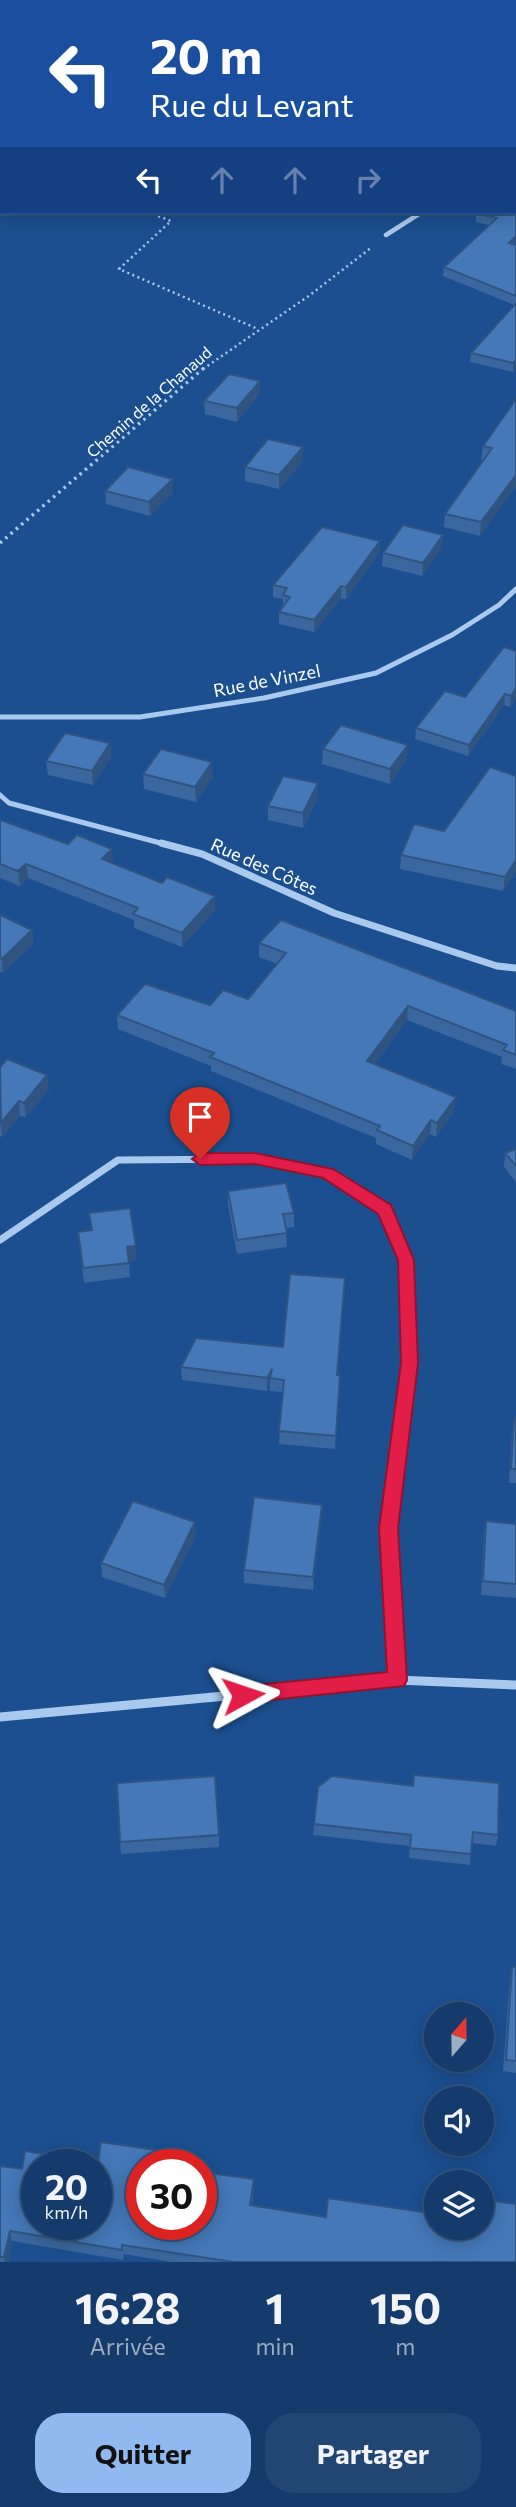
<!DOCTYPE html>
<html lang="fr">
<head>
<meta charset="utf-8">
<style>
  body { margin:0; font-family:Commissioner,sans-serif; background:#214673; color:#f1f3f6; height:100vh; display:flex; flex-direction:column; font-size:26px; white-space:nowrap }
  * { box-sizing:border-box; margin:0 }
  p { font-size:23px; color:#9dadc1 }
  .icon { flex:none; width:38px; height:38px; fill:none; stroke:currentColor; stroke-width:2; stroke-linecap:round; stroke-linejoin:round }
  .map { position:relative; height:2262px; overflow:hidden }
  .panel { display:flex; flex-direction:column; background:#143b6b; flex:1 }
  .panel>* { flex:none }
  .guide { position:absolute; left:0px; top:0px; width:516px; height:214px; box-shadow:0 4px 18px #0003,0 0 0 2px #33557e; background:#1a4fa0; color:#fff; overflow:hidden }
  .needle { width:46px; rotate:20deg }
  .fabs { position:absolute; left:424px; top:2002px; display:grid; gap:14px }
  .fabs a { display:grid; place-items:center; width:70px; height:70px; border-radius:50%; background:#143b6b; box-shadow:0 4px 18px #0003,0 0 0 2px #33557e; font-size:35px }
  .speed { position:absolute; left:21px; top:2149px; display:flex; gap:14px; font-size:35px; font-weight:700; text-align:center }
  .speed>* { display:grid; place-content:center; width:91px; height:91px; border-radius:50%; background:#143b6b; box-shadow:0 4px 18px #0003,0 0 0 2px #33557e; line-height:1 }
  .speed small { font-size:18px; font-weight:400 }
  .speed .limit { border:10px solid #d22; background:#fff; color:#111 }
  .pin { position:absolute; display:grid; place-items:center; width:60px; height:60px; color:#fff; margin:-72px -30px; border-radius:50% 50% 50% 0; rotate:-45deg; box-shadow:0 0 7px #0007 }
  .pin .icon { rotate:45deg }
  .me { position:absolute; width:77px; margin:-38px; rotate:85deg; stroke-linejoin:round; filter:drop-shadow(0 0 5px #0008) }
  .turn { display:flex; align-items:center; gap:24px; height:147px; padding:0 35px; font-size:32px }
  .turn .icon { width:91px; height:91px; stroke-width:2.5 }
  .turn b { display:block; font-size:49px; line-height:60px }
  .lanes { display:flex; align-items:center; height:66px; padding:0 35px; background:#0003; justify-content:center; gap:35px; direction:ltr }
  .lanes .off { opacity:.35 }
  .eta { display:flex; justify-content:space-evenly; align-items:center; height:119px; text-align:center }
  .eta b { font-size:42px; font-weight:700; line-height:49px }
  .button { display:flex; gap:14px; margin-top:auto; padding:14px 35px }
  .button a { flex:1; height:80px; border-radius:28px; background:#90b9f0; color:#111; font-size:28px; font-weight:700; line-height:80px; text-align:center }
  .button a+a { background:#214673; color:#f1f3f6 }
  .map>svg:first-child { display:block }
</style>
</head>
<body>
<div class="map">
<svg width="516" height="2262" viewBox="0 0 516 2262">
  <rect width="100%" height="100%" fill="#1b4f8f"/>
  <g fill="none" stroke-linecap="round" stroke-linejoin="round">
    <!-- path-far1 -->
    <path stroke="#a9c9ee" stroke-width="2.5" stroke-dasharray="2 3.5" stroke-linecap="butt" d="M148 212 171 221 119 269 258 329
      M203 369 310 295 372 247"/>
    <!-- path -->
    <path stroke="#a9c9ee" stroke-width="3.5" stroke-dasharray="2.5 4.5" stroke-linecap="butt" d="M0 543 205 367"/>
    <!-- minor-far3 -->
    <path stroke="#a9c9ee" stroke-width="4.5" d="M33 2 37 0
      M514 64 516 62
      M386 235 422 212"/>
    <!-- minor-far2 -->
    <path stroke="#a9c9ee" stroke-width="5" d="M0 717H140L264 698 376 673 452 635 499 605 516 589
      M0 795 9 803 168 845"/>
    <!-- minor-far1 -->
    <path stroke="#a9c9ee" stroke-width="7" d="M161 843 202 854 334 913 497 966 516 968
      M0 1240 118 1160 255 1159 327 1173 385 1210 406 1260 410 1363 397 1463"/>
    <!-- minor -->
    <path stroke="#a9c9ee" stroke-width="9" d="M397 1680 389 1528 398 1461
      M0 1717 397 1680 516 1685"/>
  </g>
  <!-- wall -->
  <path fill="#3a679d" d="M87 0H184L181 2H87Z
    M188 0H516V23L514 25V2H197Z
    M514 212 516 245V368L513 372 470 362 471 353 514 305 443 276 444 267 489 225 476 222V213Z
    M260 394 237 422 205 414 204 401Z
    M516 399 480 536 444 527 445 514 483 460H481L483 446Z
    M303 447V461L279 489 245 481V467Z
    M173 479V493L150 516 106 504 105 491Z
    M380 541 379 553 346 599 341 598 314 632 279 624V612L283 607V599L273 597V585Z
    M442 548 422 576 382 566 383 553Z
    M516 651V698L510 707 504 705 468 756 415 739 416 728 465 697Z
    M110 743 111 757 93 785 48 775 46 761Z
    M323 749 407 759 390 784 322 764Z
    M143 774 213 776 196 802 144 789Z
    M516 776V872L503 891 400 869 401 855 444 831Z
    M318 797 303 828 268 820V806Z
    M0 820 113 863 215 910 182 947 134 928V920L28 878 20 886 0 878Z
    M0 915 32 930 33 944 3 973 0 972Z
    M259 943 516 1011V1069L501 1064 502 1057 407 1020 375 1064 454 1111 436 1137 430 1134 412 1160 376 1144V1138L211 1071V1066L118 1029 117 1015 210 1005 248 999 277 964 259 957Z
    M0 1068 49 1089 26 1117 20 1116 2 1137 0 1136Z
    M516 1149V1182L504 1167 505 1153Z
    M228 1191 294 1213V1227L286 1228 287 1247 237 1254 228 1205Z
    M89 1213 136 1246V1260L129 1261 130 1277 84 1283 78 1232 91 1230Z
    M181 1367 340 1375 335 1449 279 1444 282 1392 270 1391V1384L267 1391 182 1380Z
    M514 1419H516V1483H509L512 1432Z
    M322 1505 321 1518 313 1590 244 1583V1570Z
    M486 1521 516 1524V1598L481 1595 484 1535Z
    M196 1536 165 1598 102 1577 101 1563Z
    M414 1775 498 1835 496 1846 472 1843 470 1865 409 1858 410 1846 313 1835 314 1824 413 1786Z
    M219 1835V1847L121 1854 120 1842Z
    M512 1967H516V2073L503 2071 510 1978Z
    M177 2153V2165H142L254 2179V2189L252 2206 326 2217 482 2221 483 2210 485 2200 516 2262H172L124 2254 123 2260 12 2241 8 2262H0V2166L22 2169Z"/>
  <!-- shaded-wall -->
  <path fill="#305480" d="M168 0H184L181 2H166Z
    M516 236V244L508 252 509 243Z
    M516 360V368L513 372V363Z
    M260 381V394L237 422V408Z
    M303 447V461L279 489V475Z
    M516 475V487L480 536 481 522Z
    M173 479V493L150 516 149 502Z
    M443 535 442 548 422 576 423 563Z
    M380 541 379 553 346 599V587Z
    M341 586V598L314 632V620Z
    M516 688V698L510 707 511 696Z
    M505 694 504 705 468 756 469 745Z
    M110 743 111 757 93 785 92 771Z
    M408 745 407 759 390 784V769Z
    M212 762 213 776 196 802 195 787Z
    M318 783V797L303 828V813Z
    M112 849 113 863 102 859Z
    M516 860V872L503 891 505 877Z
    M26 864 28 878 20 886 18 871Z
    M215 896V910L182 947V933Z
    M32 930 33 944 3 973 2 959Z
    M408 1006 407 1020 367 1075V1061Z
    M47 1075 49 1089 26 1117 24 1103Z
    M456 1097 454 1111 436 1137 437 1123Z
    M19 1101 20 1116 2 1137 1 1123Z
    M431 1120 430 1134 412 1160 413 1146Z
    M136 1246V1260L128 1261 127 1247Z
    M272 1369 270 1384 267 1391V1378Z
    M322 1505 321 1518 313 1590V1577Z
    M195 1522 196 1536 165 1598 164 1585Z
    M254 2179V2189L250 2215V2205Z
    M10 2231 12 2241 8 2262H5L4 2257Z"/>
  <!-- building -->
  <path fill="#4478b7" stroke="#305480" stroke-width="2" fill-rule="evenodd" d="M88 0H147L144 2H93Z
    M237 0H516V14L514 16V2H246Z
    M516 180V236L509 243 516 245V296L444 267 497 218 476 213 478 212H514V182Z
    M516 303V360L513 363 471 353Z
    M229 374 260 381 237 408 204 401Z
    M516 399V475L481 522 445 514 492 448 483 446Z
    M268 439 303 447 279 475 245 467Z
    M128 467 173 479 149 502 105 491Z
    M403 525 443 535 423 563 383 553Z
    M322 527 380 541 346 587 341 586 314 620 279 612 290 597 283 595 287 588 273 585Z
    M504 647 516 651V688L511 696 505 694 469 745 416 728 445 691 465 697Z
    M341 725 408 745 390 769 323 749Z
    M65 733 110 743 92 771 46 761Z
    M161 749 212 762 195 787 143 774Z
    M490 767 516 776V860L505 877 401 855 414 824 444 831Z
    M283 776 318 783 303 813 268 806Z
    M0 820 68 844 77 835 112 849 102 859 162 883 167 877 215 896 182 933 133 914 138 908 26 864 18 871 0 864Z
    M0 915 32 930 2 959 0 958Z
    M281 920 516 1011V1055L503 1050 507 1045 408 1006 367 1061 456 1097 437 1123 431 1120 413 1146 377 1130 380 1126 210 1057 214 1053 117 1015 145 984 210 1005 223 990 248 999 286 953 259 943Z
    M7 1059 47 1075 24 1103 19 1101 1 1123 0 1068Z
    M516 1149V1166L505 1153Z
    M286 1183 294 1213 283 1214 287 1233 237 1240 228 1191Z
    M130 1208 136 1246 127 1247 129 1263 83 1268 78 1232 92 1230 89 1213Z
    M290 1274 345 1278 337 1375H340L336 1436 279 1431 284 1380 270 1378 272 1369 267 1378 181 1367 196 1338 283 1347Z
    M514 1419H516V1469H511Z
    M254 1497 322 1505 313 1577 244 1570Z
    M133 1501 195 1522 164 1585 101 1563Z
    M486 1521 516 1524V1584L483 1581Z
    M414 1775 499 1783 498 1835 473 1832 471 1854 410 1848 411 1835 314 1824 318 1787 332 1776 413 1786Z
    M215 1776 219 1835 120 1842 117 1783Z
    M512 1967H516V2061L506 2060Z
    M101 2142 177 2153 175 2165H142V2224H201V2172L254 2179 250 2205 326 2217 328 2198 436 2214V2228H481V2220L484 2221 485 2200 516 2204V2262H233L122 2245V2250L10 2231 4 2257H0V2166L22 2169 25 2151 98 2162ZM37 2165H96V2224H37Z"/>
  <!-- route -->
  <path fill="#e11d48" stroke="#92132f" stroke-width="2" d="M200 1153H255L333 1169 391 1205 414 1260 418 1363 398 1528 407 1680 404 1686 243 1703 236 1701 233 1695 236 1688 243 1686 387 1672 379 1528 401 1363 398 1260 378 1214 323 1178 255 1164 200 1165 192 1159Z"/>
  <g text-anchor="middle" stroke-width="5" stroke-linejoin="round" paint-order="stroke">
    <!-- far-street labels -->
    <g font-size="16" fill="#fff" stroke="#1b4f8f">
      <text transform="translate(149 402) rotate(-41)" y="6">Chemin de la Chanaud</text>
    </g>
    <!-- street labels -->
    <g font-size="18" fill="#fff" stroke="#1b4f8f">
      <text transform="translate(267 681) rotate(-11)" y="6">Rue de Vinzel</text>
      <text transform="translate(264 867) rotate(24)" y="6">Rue des Côtes</text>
    </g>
  </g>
</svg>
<div class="fabs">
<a><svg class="needle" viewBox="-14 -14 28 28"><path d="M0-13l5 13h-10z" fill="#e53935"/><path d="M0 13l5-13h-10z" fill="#9dadc1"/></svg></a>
<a><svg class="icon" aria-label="sound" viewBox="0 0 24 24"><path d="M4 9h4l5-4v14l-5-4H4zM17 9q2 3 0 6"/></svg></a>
<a><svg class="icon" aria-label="layers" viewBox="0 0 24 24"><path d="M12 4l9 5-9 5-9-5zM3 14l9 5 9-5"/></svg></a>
</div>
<div class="speed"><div>20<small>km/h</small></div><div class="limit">30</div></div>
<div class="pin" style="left:200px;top:1159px;background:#d93025"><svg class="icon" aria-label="arrive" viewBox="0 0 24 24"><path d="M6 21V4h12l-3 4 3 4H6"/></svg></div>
<svg class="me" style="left:243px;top:1695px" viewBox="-20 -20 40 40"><path d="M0-17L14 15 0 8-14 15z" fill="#e11d48" stroke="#fff" stroke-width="4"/></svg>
<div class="guide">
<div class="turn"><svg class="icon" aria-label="left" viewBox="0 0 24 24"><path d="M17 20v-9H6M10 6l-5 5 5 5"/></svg><div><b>20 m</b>Rue du Levant</div></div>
<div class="lanes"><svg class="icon" aria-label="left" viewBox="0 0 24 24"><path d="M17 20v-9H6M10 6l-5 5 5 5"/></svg><svg class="icon off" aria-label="ahead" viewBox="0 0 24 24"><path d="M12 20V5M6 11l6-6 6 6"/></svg><svg class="icon off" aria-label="ahead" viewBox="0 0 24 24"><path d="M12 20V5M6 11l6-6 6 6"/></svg><svg class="icon off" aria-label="right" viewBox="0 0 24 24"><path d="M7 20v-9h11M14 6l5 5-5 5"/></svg></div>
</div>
</div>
<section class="panel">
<div class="eta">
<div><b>16:28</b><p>Arrivée</p></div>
<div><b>1</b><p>min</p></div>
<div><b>150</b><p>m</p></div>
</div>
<div class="button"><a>Quitter</a><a>Partager</a></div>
</section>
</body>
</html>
